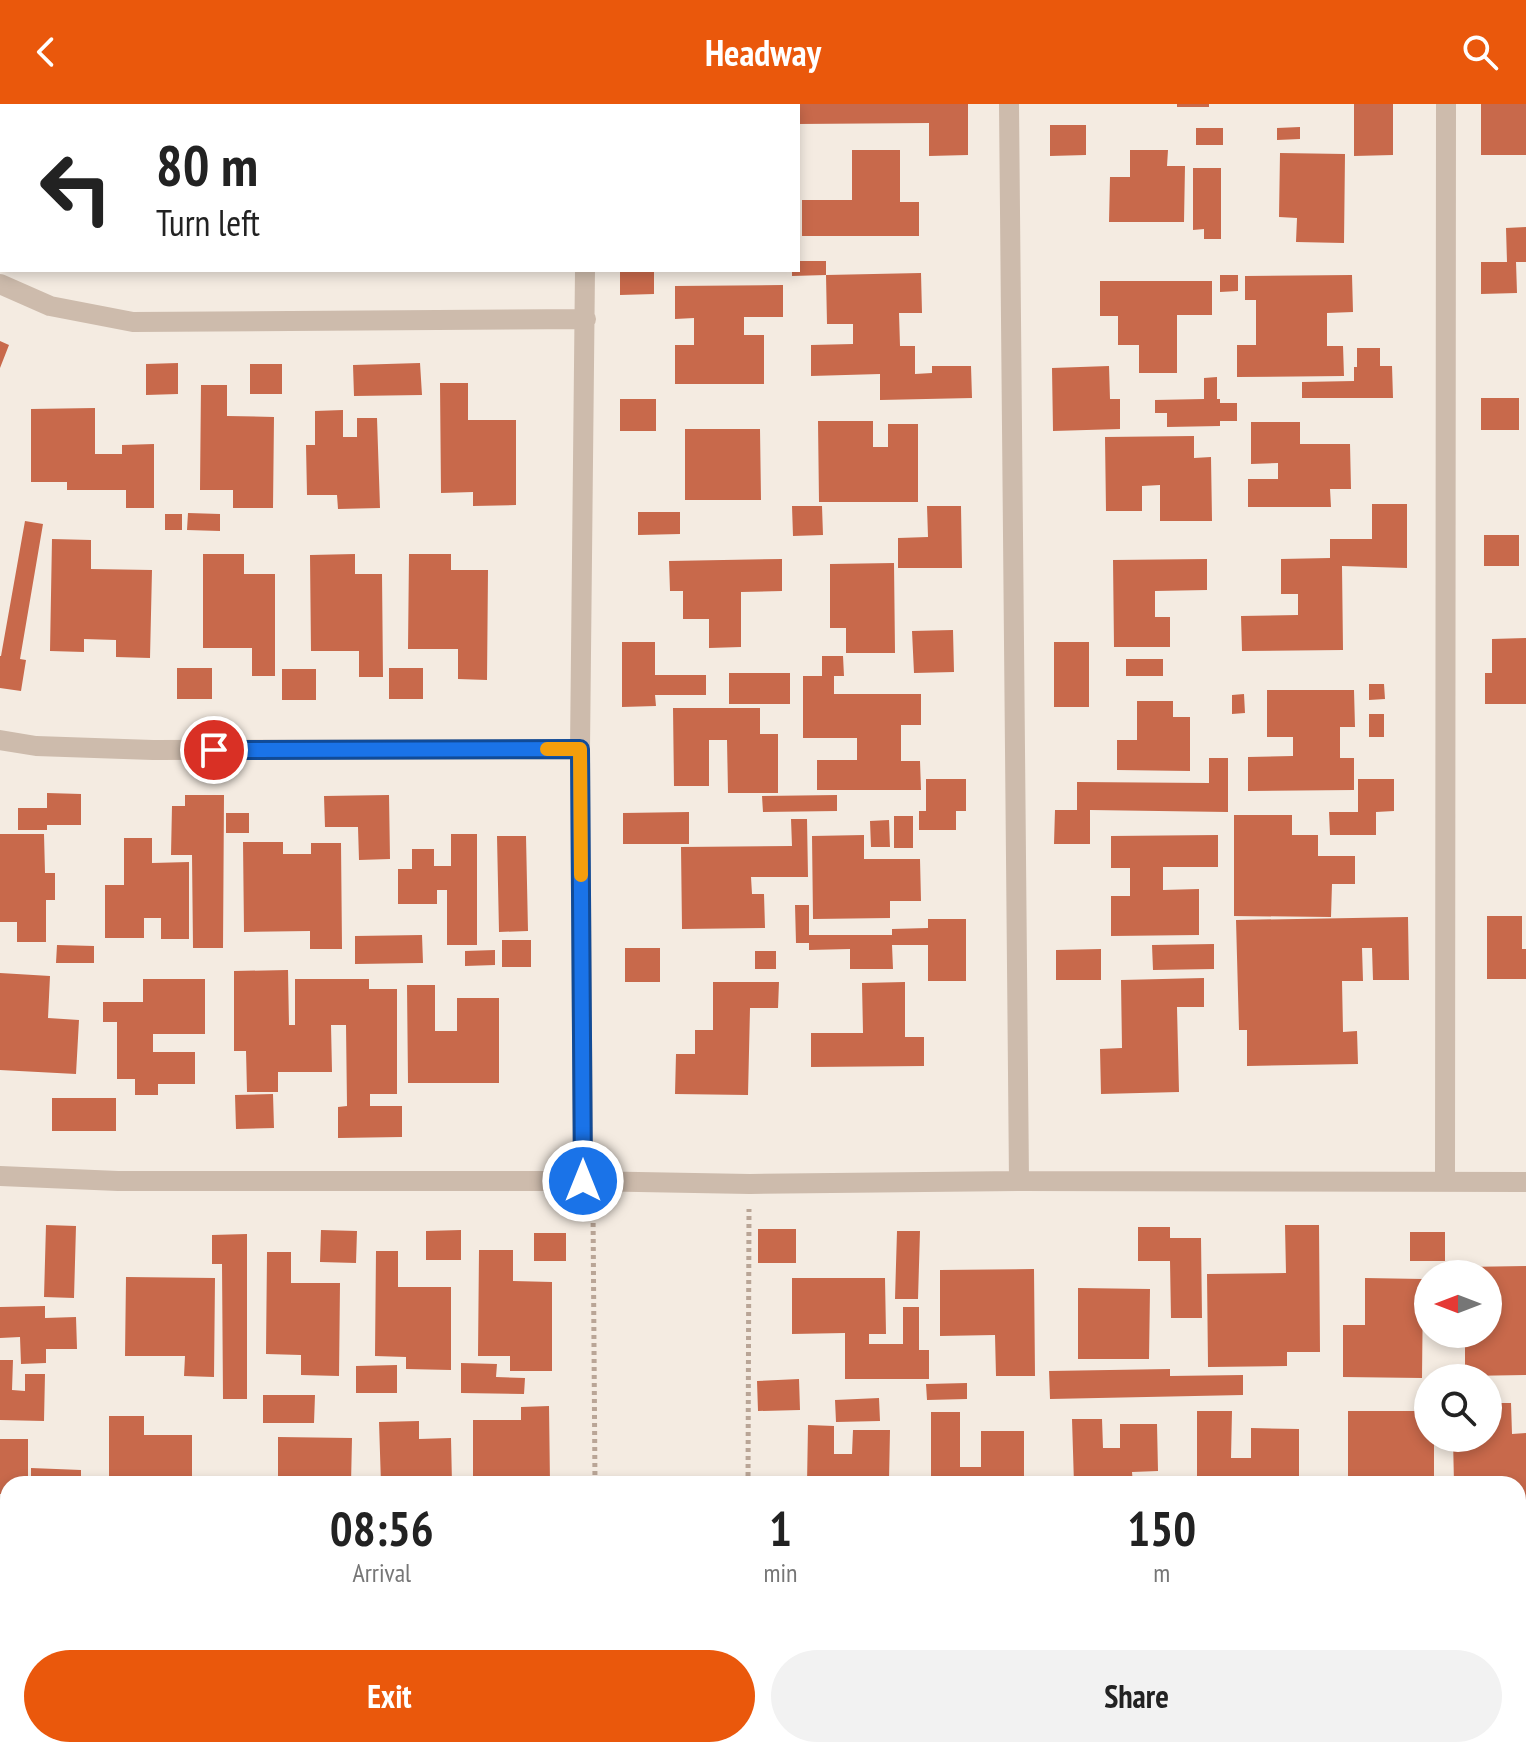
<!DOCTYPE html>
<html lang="en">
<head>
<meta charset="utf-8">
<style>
  body { margin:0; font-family:"PT Sans Narrow",sans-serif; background:#f2f2f2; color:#222; height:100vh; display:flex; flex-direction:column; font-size:30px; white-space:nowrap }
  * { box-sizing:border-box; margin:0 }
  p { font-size:26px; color:#767676 }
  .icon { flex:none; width:44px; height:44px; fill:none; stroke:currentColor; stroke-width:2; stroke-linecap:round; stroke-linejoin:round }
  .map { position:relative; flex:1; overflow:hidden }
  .sheet { position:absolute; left:0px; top:1372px; width:1526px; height:282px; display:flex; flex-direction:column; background:#fff; border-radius:24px 24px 0 0; box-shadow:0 4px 12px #0003 }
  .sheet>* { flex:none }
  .top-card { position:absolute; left:0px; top:0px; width:800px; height:168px; box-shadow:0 4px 12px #0003; background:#fff; color:#222; overflow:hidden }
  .needle { width:52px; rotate:270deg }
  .tools { position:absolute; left:1414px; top:1156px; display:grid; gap:16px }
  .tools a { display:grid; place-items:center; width:88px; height:88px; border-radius:50%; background:#fff; box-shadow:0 4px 12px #0003; font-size:40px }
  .pin { position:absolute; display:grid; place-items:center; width:68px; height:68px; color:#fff; margin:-34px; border:4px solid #fff; border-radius:50%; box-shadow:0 2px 8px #0007 }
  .me { position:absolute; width:88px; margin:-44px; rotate:0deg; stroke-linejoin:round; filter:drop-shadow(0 0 6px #0008) }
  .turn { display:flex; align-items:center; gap:28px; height:168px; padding:0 24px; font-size:36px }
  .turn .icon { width:104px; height:104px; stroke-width:2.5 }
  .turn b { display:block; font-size:56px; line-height:68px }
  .eta { display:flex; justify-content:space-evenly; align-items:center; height:136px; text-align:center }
  .eta b { font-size:48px; font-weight:800; line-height:56px }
  .action { display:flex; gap:16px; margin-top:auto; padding:16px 24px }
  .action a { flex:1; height:92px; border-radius:48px; background:#ea580c; color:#fff; font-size:32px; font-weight:800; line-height:92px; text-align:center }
  .action a+a { background:#f2f2f2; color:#222 }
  header { display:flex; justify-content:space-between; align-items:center; height:104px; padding:0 24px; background:#ea580c; color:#fff; font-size:36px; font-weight:800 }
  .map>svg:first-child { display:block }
</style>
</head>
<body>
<header><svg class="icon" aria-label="back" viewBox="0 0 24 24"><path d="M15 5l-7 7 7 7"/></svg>Headway<svg class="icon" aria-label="search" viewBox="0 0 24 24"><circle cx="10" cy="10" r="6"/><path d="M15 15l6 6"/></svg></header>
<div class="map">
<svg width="1526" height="1653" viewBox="0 0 1526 1653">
  <rect width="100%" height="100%" fill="#f4ebe1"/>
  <!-- sand -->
  <path fill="#efdcb8" d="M0 0H35V2H2V153L0 152Z"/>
  <!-- building -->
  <path fill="#c8694b" d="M798 0H968V51L929 52V19L798 20Z
    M1177 0H1209V3H1177Z
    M1354 0H1393V51L1354 52Z
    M1481 0H1526V51H1481Z
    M1050 21H1086V51L1050 52Z
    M1300 23V35L1277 36V24Z
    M1196 24H1223V41H1196Z
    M852 46H900V98H919V132H802V96H852Z
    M1130 46H1168L1167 62H1185L1184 118H1109L1110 73H1130Z
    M1280 49 1345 50 1344 139 1296 138 1297 114 1279 113Z
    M1193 64H1221V135H1204V125L1193 126Z
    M1526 123V158H1516L1517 189 1481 190V158H1507L1506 124Z
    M798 157H826V171L921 169 922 209H899L900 242H915V270L932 269V262H971L972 294 880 296V270L811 272V241L853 240V220H827L826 171 792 172V166H798Z
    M620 166H654V190L620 191Z
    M1220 171H1238V187L1220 188Z
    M1352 171 1353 208 1327 209V242H1343L1344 272 1237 273V241H1256V196H1245V172Z
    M1100 177H1212V211H1177V269H1139V241H1118V212H1100Z
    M783 181V213H744V231H764V280H675V241H694V214L675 215V182Z
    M0 237 9 241 0 264Z
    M1357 244H1380V262H1392L1393 294H1302V278L1354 277V263H1357Z
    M178 259V290L146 291V260Z
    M420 259 422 291 354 292 353 261Z
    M250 260H282V290H250Z
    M1109 262 1110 295H1120V325L1053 327 1052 264Z
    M1217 273V295H1220V299H1237V317H1220V322L1167 323V309H1155V296L1204 295V274Z
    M440 279H468V316H516V401L473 402V388L441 389Z
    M201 281H227V312L274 313 273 404H233V386H200Z
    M1481 294H1519V326H1481Z
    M620 295H656V327H620Z
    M95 304V350H122V341L154 340V404H126V386H67V378H31V305Z
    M343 306V333H357V314H377L380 404 338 405 337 391H307L306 341H315V307Z
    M818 317H873V343H888V320H918V398H819Z
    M1251 318H1300V340H1350L1351 385H1330L1331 403H1248V375H1278V359L1251 360Z
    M685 325H760L761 396H685Z
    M1194 332V354L1211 353 1212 417H1160V381L1142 382V407H1106L1105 333Z
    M1372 400H1407V464L1342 462 1343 546 1242 547 1241 512 1298 511V490H1281V455L1330 454V435H1372Z
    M792 402H822L823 431 793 432Z
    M927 402H961L962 464H898V434L928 433Z
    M638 408H680V430L638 431Z
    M188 409 220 410V427L187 426Z
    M165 410H182V426H165Z
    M25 417 43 420 20 555 26 556 21 587 0 584V552H1Z
    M1484 431H1519V462H1484Z
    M52 435 91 436V465L152 466 150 554 116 553V536L84 535V548L50 547Z
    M203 450H244V470H275V572H252V544H203Z
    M355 450V470H382L383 573H359V547H311L310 451Z
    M409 450H451V466H488L487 576 458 575V545H408Z
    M782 455V487L741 488V543L709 544V515H683V487H670L669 457Z
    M1207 455V486L1155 487V513H1170V543H1114L1113 456Z
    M894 459 895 549H846V524H830V460Z
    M953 526 954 568 914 569 912 527Z
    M1526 534V600H1485V569H1492V535Z
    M622 538H655V571H706V591H655L656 602 622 603Z
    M1054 538H1089V603H1054Z
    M822 552H843L844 572H834V590H921V621H901V657H920L921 686H817V656H857V634H803V572H822Z
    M1126 555H1163V572H1126Z
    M177 564H212V595H177Z
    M389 564H423V595H389Z
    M282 565H316V596H282Z
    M729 569H790V600H729Z
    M1369 580H1384L1385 595 1369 596Z
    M1267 586H1354L1355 623H1340V654H1354V686L1248 687V653L1293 652V633H1267Z
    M1244 590 1245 609 1232 610V591Z
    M1137 597H1173V613H1190V667L1117 666V636H1137Z
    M673 604H760V630H778V689H728L727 636H709V682H674Z
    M1369 610H1384V633H1369Z
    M1209 654H1228V708L1090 706V740H1054L1055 706H1077V678L1209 679Z
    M926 675H966V707H956V726H919V707H926Z
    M1358 675H1394V707L1376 708V731H1330L1329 708H1358Z
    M47 689 81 690V721H47V726H18V704H47Z
    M185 691H224L223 844H193L192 751H171L172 702H185Z
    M389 691 390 755 359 756 358 723H325L324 692Z
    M837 691V707L763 708 762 692Z
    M689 708V740H623V709Z
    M226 709H249V729H226Z
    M1234 711H1292V731H1318V752H1355V780H1332L1331 813 1234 812Z
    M894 712H913V744H894Z
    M791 715H807L808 773H751L752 790H764L765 824 682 825 681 743 792 742Z
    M889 716 890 743H871L870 717Z
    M0 730H44L45 769H55V796H46V838H17V818H0Z
    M451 730H477V841H447V786H437V800H398V765H412V745H434V762H451Z
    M864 731V755H920L921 797H890V814L813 815 812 732Z
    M1218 731V763H1163V786L1199 785V831L1111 832V792H1130V764H1111V732Z
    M497 732H526L528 827 499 828Z
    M124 734H152V759L189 758V835H161V814H144V834H105V781H124Z
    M243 738H283V750H311V739H341L342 845H310V827L244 828Z
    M795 801H809V831H892V825L928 824V815H966V877H928V841H892L893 865H850V845L809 846V839H796Z
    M1487 812H1522V845H1526V875H1487Z
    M1408 813 1409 876H1373L1372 844H1362L1363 877H1342L1343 928 1357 927 1358 960 1247 962V926H1239L1236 816Z
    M422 831 423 859 355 860V832Z
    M502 836H531V863H502Z
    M1214 840V865L1153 866 1152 841Z
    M57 841 94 842V859H56Z
    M625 844H660V878H625Z
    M1101 845V876H1056V846Z
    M495 846V861L465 862V847Z
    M755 847H776V865H755Z
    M288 866 289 921H295V875H369V885H397V990H370V1002H402V1033L338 1034V1003L347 1002 346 921H331L332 968H278V988H247L246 947H234V867Z
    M0 869 50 872 48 914 79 916 76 970 0 966Z
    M1204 874V903H1177L1179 988 1101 990 1100 945 1122 944 1121 876Z
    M143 875H205V930H153V948H195V980H158V991H135V975H117V918H103V898H143Z
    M713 878H779L778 904H750L748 991 675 990 676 950H695V926H713Z
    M905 878V933H924V962L811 963V929H863L862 879Z
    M407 881H435V927H457V894H499V979H408Z
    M273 990 274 1024 236 1025 235 991Z
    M52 994H116V1027H52Z
    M46 1121 76 1122 74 1194 44 1193Z
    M1285 1121H1319L1320 1248H1287V1262L1208 1263 1207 1170 1286 1169Z
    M1138 1123H1170V1134H1201L1202 1214H1171L1170 1157H1138Z
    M758 1125H796V1159H758Z
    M321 1126 357 1127 356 1159 320 1158Z
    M461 1126V1156H426V1127Z
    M897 1127H920L918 1195H895Z
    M1410 1128H1445V1157H1410Z
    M534 1129H566V1157H534Z
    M247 1130V1295H223L222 1160H212V1131Z
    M479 1146H513V1177L552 1178V1267H510V1252H478Z
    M376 1147H398V1183H451V1266L406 1265V1253L375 1252Z
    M267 1148H291V1179H340L339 1272 301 1271V1251L266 1250Z
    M1526 1162V1271L1465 1272V1230H1488V1170H1464V1163Z
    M1034 1165 1035 1272H996L995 1231 940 1232V1166Z
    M126 1173 215 1174 214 1273 184 1272 185 1252H125Z
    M792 1174H885L886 1230H869V1240H903V1203H919V1246H929V1275H845V1229L792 1230Z
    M1365 1174 1423 1175 1422 1274 1343 1273V1221H1365Z
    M1078 1184 1150 1185 1149 1255H1078Z
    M45 1202V1214L76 1213 77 1245H46V1259L21 1260 20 1233 0 1234V1203Z
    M0 1256H13L12 1286 25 1287V1270H45L44 1317 0 1316Z
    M461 1259 497 1260 496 1273 525 1274 524 1290 461 1289Z
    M397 1261V1289H356V1262Z
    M1170 1265V1272L1243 1271V1291L1050 1295 1049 1267Z
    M799 1275 800 1306 758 1307 757 1277Z
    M967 1279V1295L927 1296 926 1280Z
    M263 1291H315L314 1319H263Z
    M879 1294 880 1317 836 1318 835 1296Z
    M1488 1299H1511L1512 1330 1526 1329V1416H1518V1380H1454L1453 1334H1488Z
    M549 1302 550 1380H473V1316H521V1303Z
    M1197 1307H1232L1231 1354H1251V1324L1299 1325V1380H1197Z
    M1348 1307H1428V1334H1434V1380H1348Z
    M931 1308H960V1363H981V1327H1024V1380H931Z
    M109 1312H144V1331H192V1380H109Z
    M1072 1315H1102L1103 1344H1120V1320H1157L1158 1367 1132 1368 1133 1380H1074Z
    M419 1317V1335L451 1334 452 1380H381L379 1318Z
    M808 1321 834 1322V1350H852L853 1326H890L889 1376 859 1375V1380H807Z
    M278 1333 352 1334 351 1380H278Z
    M0 1335H28V1380H8V1390H0Z
    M31 1364 81 1366V1380H31Z
    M0 1557H8V1598H0Z
    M1518 1566H1526V1653H1506V1646H1518Z
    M58 1646H105V1653H58Z
    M153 1646H258V1653H153Z
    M307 1646H372V1653H307Z
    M439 1646H525V1653H439Z
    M680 1646H765V1653H680Z
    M850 1646H911V1653H850Z
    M970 1646H1056V1653H970Z
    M1090 1646H1175V1653H1090Z
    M1179 1646H1203V1653H1179Z
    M1259 1646H1338V1653H1259Z"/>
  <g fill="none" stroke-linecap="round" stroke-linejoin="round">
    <!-- path -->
    <path stroke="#b9a596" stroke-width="5" stroke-dasharray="4 4" stroke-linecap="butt" d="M593 1103 595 1380
      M748 1380 749 1105"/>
    <!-- service -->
    <path stroke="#cdbbac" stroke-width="14" d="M144 0V2"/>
    <!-- minor -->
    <path stroke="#cdbbac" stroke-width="20" d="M584 0V2
      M1009 0 1019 1077
      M0 180 50 202 133 218 586 215
      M0 636 36 642 153 646 580 645
      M0 1072 118 1077H583L750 1080 1019 1077 1526 1078
      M583 1077 580 645 585 166
      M1445 1077 1446 0
      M0 1510 8 1511
      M1518 1512H1526
      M596 1646 597 1653
      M1399 1653V1646"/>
  </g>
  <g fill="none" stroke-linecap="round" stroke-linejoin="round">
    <defs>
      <path id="route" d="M214 646 580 645 583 1077"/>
    </defs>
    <!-- route casing -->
    <use href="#route" stroke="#114b97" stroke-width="20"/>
    <!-- route -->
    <use href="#route" stroke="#1a73e8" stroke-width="14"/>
    <!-- slow -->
    <path stroke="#f59e0b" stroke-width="14" d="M547 645H580L581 771"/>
  </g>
</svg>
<div class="tools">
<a><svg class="needle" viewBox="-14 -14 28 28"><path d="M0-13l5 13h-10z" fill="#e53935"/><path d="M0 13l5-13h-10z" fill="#767676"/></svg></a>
<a><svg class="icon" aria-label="search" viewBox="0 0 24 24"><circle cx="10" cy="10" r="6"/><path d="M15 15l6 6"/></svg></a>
</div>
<div class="pin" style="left:214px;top:646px;background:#d93025"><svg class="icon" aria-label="arrive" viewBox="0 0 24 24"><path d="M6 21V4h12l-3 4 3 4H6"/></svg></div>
<svg class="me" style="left:583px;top:1077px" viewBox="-20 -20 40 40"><circle r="17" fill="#1a73e8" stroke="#fff" stroke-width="3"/><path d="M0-11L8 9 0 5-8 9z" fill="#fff"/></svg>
<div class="top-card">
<div class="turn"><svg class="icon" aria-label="left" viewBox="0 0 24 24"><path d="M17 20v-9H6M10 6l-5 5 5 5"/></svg><div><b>80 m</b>Turn left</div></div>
</div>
<section class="sheet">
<div class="eta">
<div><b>08:56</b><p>Arrival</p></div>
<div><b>1</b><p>min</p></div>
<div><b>150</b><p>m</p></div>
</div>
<div class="action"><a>Exit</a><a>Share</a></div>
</section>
</div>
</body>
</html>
